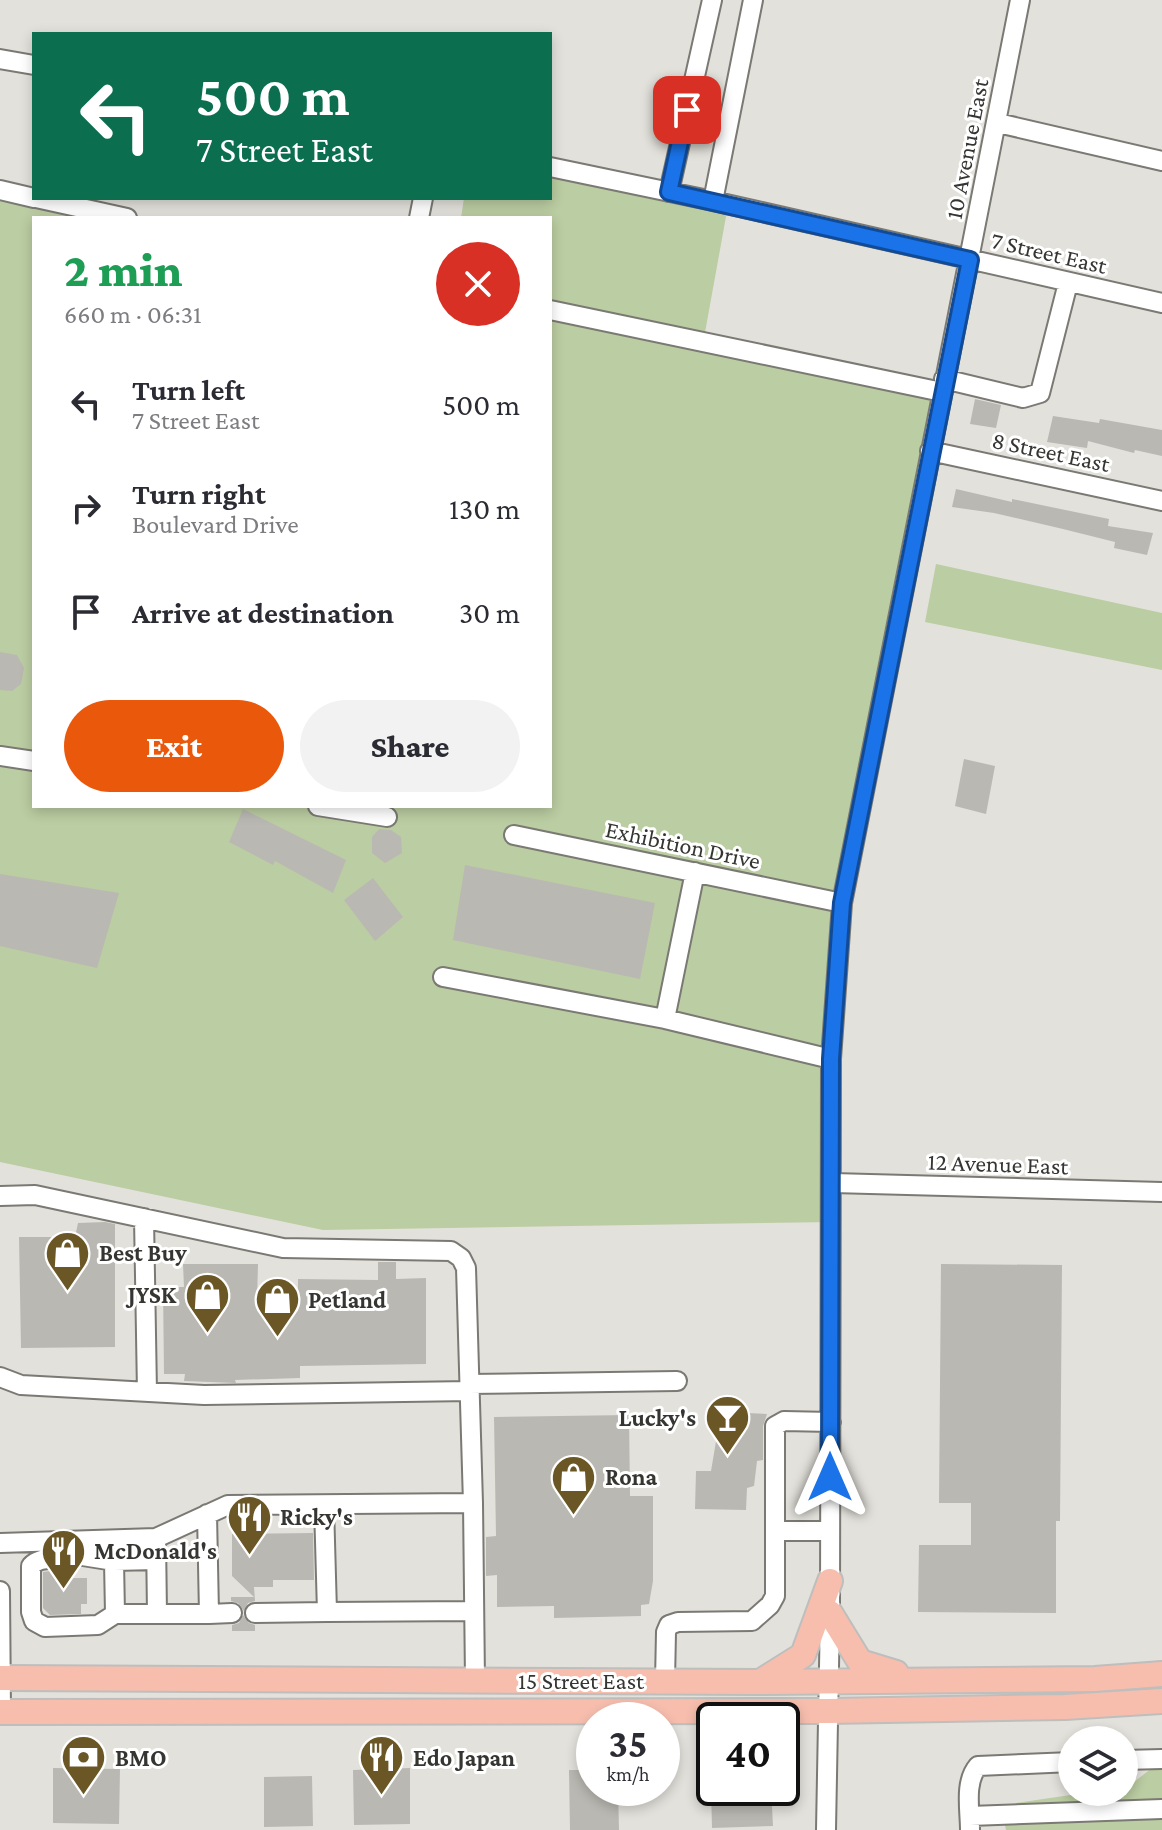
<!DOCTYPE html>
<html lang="en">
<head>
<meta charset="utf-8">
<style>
  body { margin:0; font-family:"Crimson Pro",serif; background:#f2f2f3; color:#2b2b33; height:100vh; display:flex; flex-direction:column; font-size:30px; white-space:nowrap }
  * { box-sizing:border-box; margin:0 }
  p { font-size:26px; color:#7c7c81 }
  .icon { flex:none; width:44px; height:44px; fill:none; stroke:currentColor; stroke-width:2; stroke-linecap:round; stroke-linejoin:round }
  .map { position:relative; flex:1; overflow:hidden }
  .side { position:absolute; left:32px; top:216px; width:520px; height:592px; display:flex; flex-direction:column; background:#fff; border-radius:0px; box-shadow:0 4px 12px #0003 }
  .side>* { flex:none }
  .guide { position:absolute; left:32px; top:32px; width:520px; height:168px; border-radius:0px; box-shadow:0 4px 12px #0003; background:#0b6e4f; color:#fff; overflow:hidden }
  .controls { position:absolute; left:1058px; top:1726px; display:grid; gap:16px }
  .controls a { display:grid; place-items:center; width:80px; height:80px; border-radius:50%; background:#fff; box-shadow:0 4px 12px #0003; font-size:40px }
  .speed { position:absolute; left:576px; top:1702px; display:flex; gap:16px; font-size:40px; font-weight:700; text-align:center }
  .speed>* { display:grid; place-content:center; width:104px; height:104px; border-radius:50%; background:#fff; box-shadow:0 4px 12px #0003; line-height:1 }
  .speed small { font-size:20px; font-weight:400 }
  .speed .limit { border:4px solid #111; border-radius:12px; background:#fff; color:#111 }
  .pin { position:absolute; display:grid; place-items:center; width:68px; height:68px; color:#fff; margin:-34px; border-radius:16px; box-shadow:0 4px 12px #0006 }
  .me { position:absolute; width:88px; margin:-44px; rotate:0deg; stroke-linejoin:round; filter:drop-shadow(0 0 6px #0008) }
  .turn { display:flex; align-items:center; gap:28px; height:168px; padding:0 32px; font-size:36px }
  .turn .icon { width:104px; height:104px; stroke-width:2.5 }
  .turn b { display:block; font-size:56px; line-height:68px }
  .round { display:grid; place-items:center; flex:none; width:84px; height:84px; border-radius:42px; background:#f2f2f3 }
  .overview { display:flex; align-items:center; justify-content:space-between; height:136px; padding:0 32px }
  h1 { font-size:48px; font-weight:800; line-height:60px; color:#1e9e55 }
  .cta { display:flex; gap:16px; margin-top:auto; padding:16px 32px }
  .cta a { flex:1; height:92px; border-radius:48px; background:#ea580c; color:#fff; font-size:32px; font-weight:800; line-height:92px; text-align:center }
  .cta a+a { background:#f2f2f3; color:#2b2b33 }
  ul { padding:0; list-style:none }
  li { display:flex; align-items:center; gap:24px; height:104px; padding:0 32px }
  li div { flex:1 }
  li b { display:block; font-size:30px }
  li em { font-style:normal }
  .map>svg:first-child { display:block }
</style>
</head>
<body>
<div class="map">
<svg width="1162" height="1830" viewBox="0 0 1162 1830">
  <rect width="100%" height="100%" fill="#e3e1db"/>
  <!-- green -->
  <path fill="#bbcda2" d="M550 165 729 200 704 338 939 388 837 897 832 1222 323 1230 0 1162V190L127 218H34V806H550V218H461L464 198H550Z
    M936 564 1162 613V670L925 622Z
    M1162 1760V1830H1006L1004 1820 1016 1803 1091 1792H1124V1787L1129 1786Z"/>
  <!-- building -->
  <path fill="#bab8b2" d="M975 399 1001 405 996 428 970 424Z
    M1053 416 1099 423 1100 419 1162 430V456L1135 450 1134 453 1088 441 1087 448 1047 442Z
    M956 489 1012 502V499L1109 519 1108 526 1153 533 1147 555 1114 548 1115 542 1063 529 994 513 952 507Z
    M0 652 17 655 24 668 21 684 12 691 0 690Z
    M964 759 995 766 986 814 955 806Z
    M243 809 346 860 333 893 275 861 273 865 229 842Z
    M379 829 391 830 401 837 402 853 385 863 372 853V837Z
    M465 865 655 903 640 979 453 940Z
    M0 874 119 893 97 968 0 946Z
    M373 878 403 917 375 941 344 900Z
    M105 1222 115 1224V1347L21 1348 19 1237H75L78 1223Z
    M378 1262H396V1279L426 1278V1364L300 1366V1378L235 1380 236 1383 184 1381 185 1374H164L163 1287H184L183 1264H258L257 1302H298V1279L378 1280Z
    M941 1264 1062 1265 1060 1521H1056V1613L918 1612 919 1545H971V1503H939Z
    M721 1412 767 1414 763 1426V1460L757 1461 754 1486 747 1488 746 1510 695 1509 696 1471H711Z
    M629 1415 630 1496H653V1581L649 1604 641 1605V1616L554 1618V1606L497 1607V1575L486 1576V1537L496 1536 494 1417Z
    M313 1533 314 1580H273V1587H254L255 1601 248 1603 244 1611 238 1603 231 1601V1597H254L232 1576V1534Z
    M72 1568V1578H87V1604H81V1614L50 1615 43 1608V1572Z
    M243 1615 249 1623 255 1625V1631H232V1625L239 1623Z
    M53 1768 120 1769 119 1824 53 1823Z
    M410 1768V1824L354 1825 353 1770Z
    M569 1770H594V1788H618L619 1830H570Z
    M312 1776 313 1826 264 1827V1777Z
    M711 1788H771L773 1826 712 1828Z"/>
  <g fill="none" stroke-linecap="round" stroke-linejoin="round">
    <defs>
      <path id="minor" d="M0 59 34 65
        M998 123 1162 161
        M550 167 713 201 1162 303
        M0 190 34 198
        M669 192 712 0
        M36 198 127 218
        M713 201 753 0
        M419 218 423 198
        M550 310 942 392
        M944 379 1023 398 1040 393 1068 283
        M930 451 1162 501
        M0 756 34 761
        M318 806 387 817
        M514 835 842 903
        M443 977 665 1019 831 1059
        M665 1019 695 872
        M833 1183 1162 1192
        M0 1196 35 1195 283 1248 451 1251 461 1258 466 1268 473 1503 228 1505 156 1538 0 1543
        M144 1218 147 1392
        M0 1377 21 1385 204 1395 470 1391
        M469 1384 677 1381
        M473 1503 475 1680
        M324 1506 327 1612 474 1611
        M775 1531V1426L784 1421 831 1422
        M156 1538 157 1614H209L207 1514
        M156 1560 114 1561 115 1614H157
        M114 1561 70 1554C58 1563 42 1554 31 1566V1612L34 1621 45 1627 98 1625 115 1614
        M0 1591 1 1712
        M255 1613 327 1612
        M209 1614 232 1613
        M665 1681 666 1632 669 1625 678 1622 752 1621 770 1605 775 1596V1531H830
        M1124 1760 1162 1759
        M970 1816 1162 1809
        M826 1830 830 1613 831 1059 842 903 1020 0
        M970 1830C970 1810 964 1782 978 1766L1072 1762"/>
      <path id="major" d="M830 1613 860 1662 896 1673
        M0 1678 760 1682 1095 1679 1162 1674
        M760 1682 803 1655 830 1581
        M0 1712 828 1711 1065 1707 1162 1701"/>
    </defs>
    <!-- minor casing -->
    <use href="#minor" stroke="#7b7973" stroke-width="22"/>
    <!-- major casing -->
    <use href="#major" stroke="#bebebd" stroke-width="28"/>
    <!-- minor -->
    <use href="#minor" stroke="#fff" stroke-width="18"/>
    <!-- major -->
    <use href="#major" stroke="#f7beae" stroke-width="24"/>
  </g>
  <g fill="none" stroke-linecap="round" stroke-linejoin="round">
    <defs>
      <path id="route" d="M687 110 669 192 970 260 842 903 831 1059 830 1477"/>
    </defs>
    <!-- route casing -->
    <use href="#route" stroke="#114b97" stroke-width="20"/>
    <!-- route -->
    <use href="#route" stroke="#1a73e8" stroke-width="14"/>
  </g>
  <!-- icons -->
  <defs>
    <symbol id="shop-pin" viewBox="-11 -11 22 30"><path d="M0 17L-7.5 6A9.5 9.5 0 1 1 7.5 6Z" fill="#6a5725" stroke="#fff"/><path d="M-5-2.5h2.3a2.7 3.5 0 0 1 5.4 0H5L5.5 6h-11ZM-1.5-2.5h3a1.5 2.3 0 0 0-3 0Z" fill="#fff"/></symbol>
    <symbol id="bar-pin" viewBox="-11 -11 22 30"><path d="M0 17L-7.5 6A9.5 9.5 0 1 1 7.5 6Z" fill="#6a5725" stroke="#fff"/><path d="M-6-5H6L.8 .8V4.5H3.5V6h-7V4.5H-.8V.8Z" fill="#fff"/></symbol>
    <symbol id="restaurant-pin" viewBox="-11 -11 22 30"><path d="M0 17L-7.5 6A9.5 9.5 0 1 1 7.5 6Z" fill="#6a5725" stroke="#fff"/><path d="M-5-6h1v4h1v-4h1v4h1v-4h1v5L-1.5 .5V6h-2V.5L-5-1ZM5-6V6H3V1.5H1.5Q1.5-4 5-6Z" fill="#fff"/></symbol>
    <symbol id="bank-pin" viewBox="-11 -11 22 30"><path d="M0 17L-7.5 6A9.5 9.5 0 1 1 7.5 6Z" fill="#6a5725" stroke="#fff"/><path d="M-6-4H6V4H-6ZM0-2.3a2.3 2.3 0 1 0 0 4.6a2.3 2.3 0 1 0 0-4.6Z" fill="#fff"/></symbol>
  </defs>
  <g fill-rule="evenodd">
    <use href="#shop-pin" x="42" y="1228" width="51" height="69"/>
    <use href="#shop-pin" x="182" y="1270" width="51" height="69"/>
    <use href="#shop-pin" x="252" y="1274" width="51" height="69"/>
    <use href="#bar-pin" x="702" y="1392" width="51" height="69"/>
    <use href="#shop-pin" x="548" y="1452" width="51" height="69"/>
    <use href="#restaurant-pin" x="224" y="1492" width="51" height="69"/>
    <use href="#restaurant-pin" x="38" y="1526" width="51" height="69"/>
    <use href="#bank-pin" x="58" y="1732" width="51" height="69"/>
    <use href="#restaurant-pin" x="356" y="1732" width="51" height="69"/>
  </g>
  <g text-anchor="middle" stroke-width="6" stroke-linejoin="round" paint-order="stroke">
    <!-- street labels -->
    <g font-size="24" fill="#353532" stroke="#fff">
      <text transform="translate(967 149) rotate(-79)" y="8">10 Avenue East</text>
      <text transform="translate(1049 253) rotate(13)" y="8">7 Street East</text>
      <text transform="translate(1051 452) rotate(12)" y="8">8 Street East</text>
      <text transform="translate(683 845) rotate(12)" y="8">Exhibition Drive</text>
      <text transform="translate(998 1164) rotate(2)" y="8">12 Avenue East</text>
      <text x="581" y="1689">15 Street East</text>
    </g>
    <!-- poi labels -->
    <g font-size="24" font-weight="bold" fill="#353532" stroke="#fff" text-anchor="start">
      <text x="99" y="1261">Best Buy</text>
      <text x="176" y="1303" text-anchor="end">JYSK</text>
      <text x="308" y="1308">Petland</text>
      <text x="696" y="1426" text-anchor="end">Lucky's</text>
      <text x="605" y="1485">Rona</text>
      <text x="280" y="1525">Ricky's</text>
      <text x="94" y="1559">McDonald's</text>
      <text x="115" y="1766">BMO</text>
      <text x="413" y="1766">Edo Japan</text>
    </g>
  </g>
</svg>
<div class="controls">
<a><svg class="icon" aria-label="layers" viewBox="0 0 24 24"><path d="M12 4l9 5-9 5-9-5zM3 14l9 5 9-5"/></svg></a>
</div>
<div class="speed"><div>35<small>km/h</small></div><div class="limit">40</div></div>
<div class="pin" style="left:687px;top:110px;background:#d93025"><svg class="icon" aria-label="arrive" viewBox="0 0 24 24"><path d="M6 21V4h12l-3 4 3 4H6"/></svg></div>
<svg class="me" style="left:830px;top:1477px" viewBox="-20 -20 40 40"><path d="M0-17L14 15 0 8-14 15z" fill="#1a73e8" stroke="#fff" stroke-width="4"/></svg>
<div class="guide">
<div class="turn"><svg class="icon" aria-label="left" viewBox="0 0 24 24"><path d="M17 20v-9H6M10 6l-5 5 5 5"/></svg><div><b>500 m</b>7 Street East</div></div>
</div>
<section class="side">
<div class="overview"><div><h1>2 min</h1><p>660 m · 06:31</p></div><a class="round" style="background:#d93025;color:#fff"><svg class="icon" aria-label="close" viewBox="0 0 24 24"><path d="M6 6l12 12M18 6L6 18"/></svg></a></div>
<ul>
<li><svg class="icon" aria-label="left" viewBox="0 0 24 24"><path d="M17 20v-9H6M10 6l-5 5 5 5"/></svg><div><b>Turn left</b><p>7 Street East</p></div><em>500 m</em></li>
<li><svg class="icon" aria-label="right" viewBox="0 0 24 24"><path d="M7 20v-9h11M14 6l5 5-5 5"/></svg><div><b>Turn right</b><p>Boulevard Drive</p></div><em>130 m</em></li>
<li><svg class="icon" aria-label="arrive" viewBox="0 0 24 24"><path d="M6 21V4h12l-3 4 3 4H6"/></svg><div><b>Arrive at destination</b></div><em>30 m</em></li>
</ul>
<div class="cta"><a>Exit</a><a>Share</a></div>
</section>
</div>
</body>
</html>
